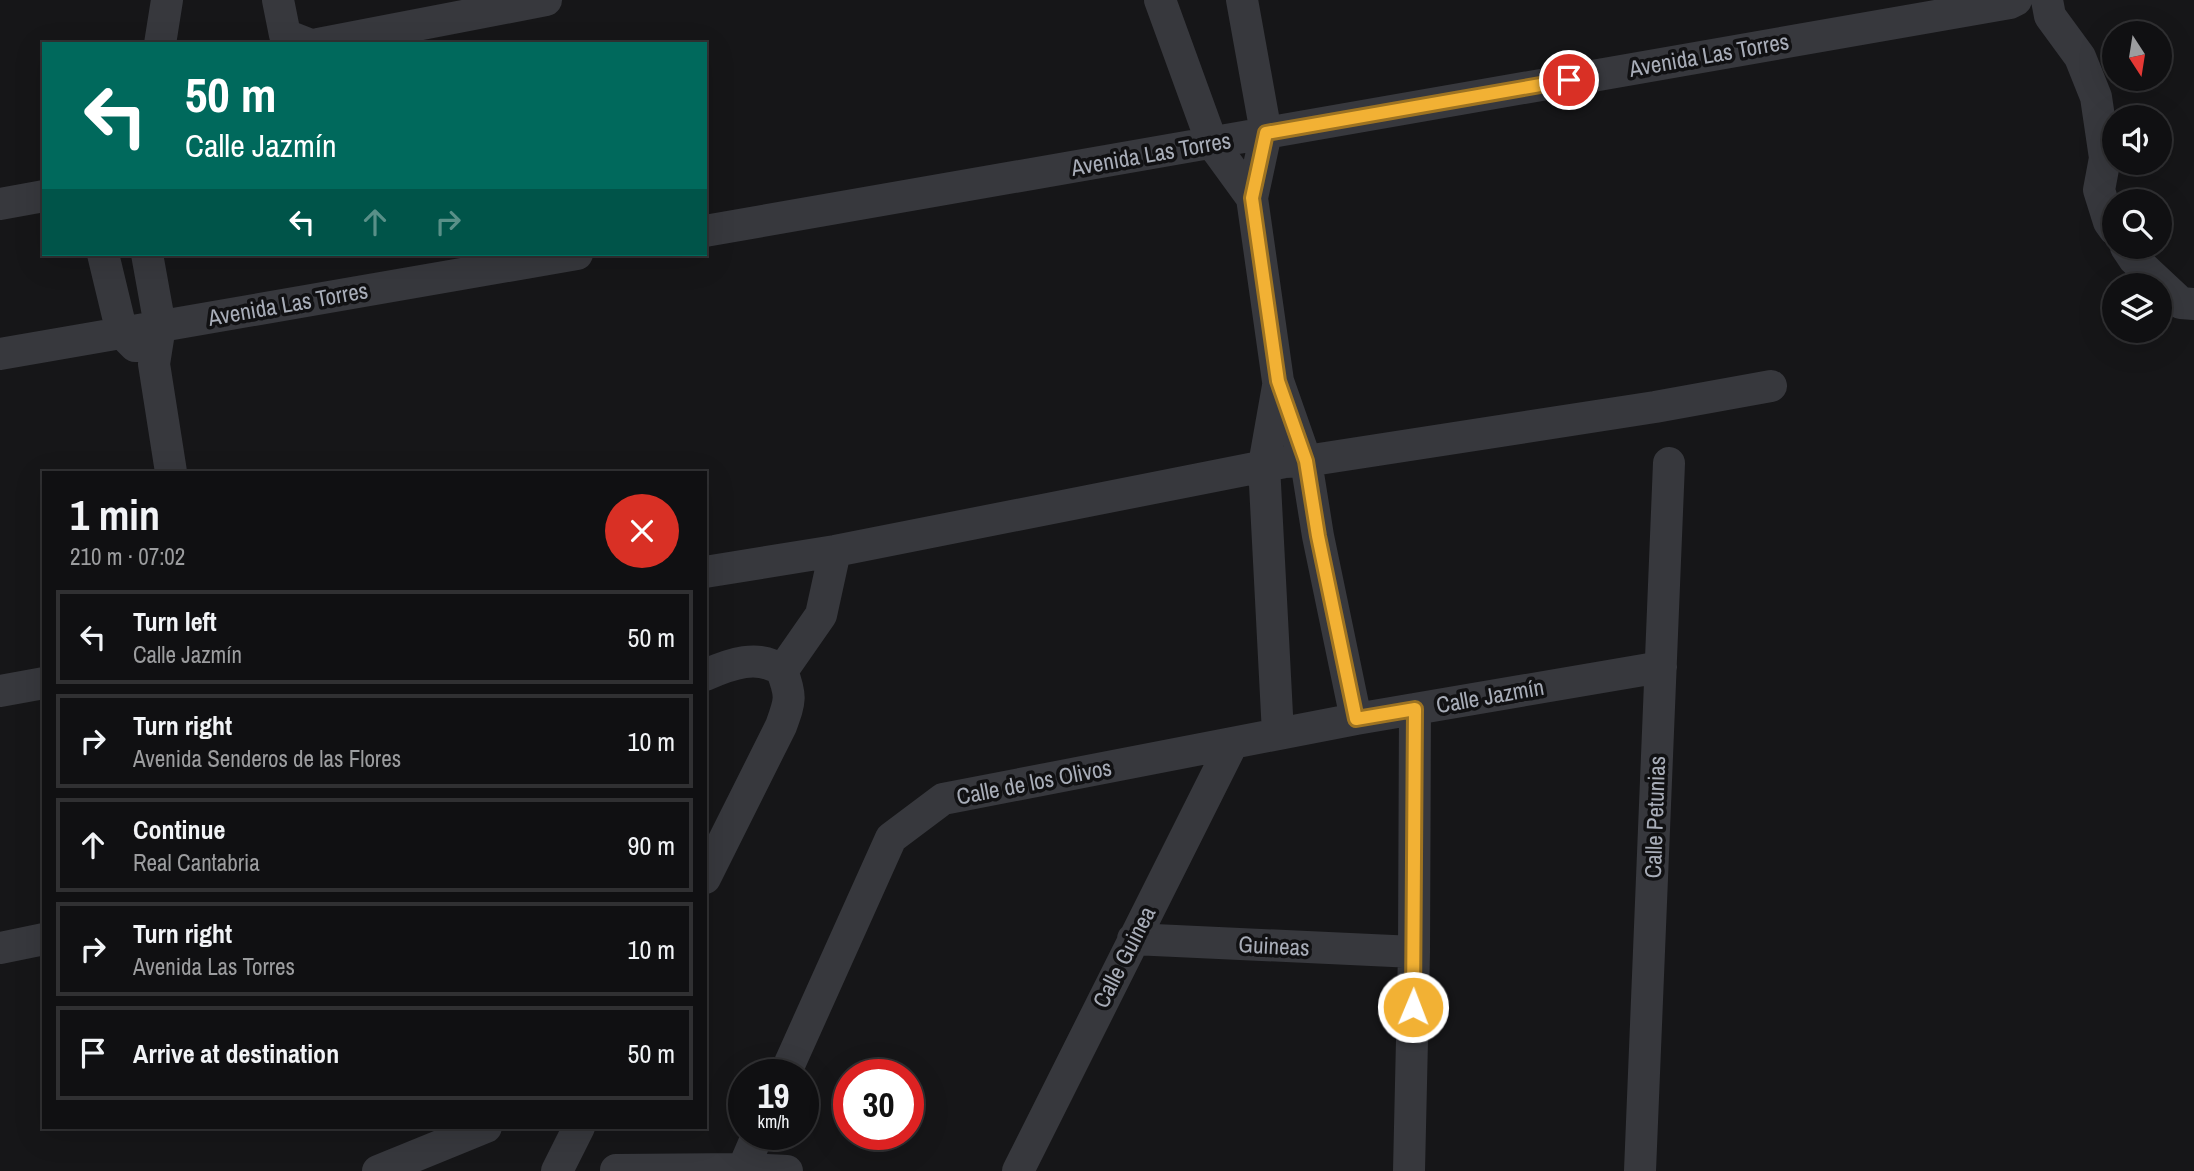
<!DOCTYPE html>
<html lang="en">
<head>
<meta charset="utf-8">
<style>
  body { margin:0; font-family:"Archivo Narrow",sans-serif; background:#19191b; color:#f1f3f6; height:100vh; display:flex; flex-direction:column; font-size:26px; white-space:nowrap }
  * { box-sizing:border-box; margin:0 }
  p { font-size:23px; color:#9c9d9f }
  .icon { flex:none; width:38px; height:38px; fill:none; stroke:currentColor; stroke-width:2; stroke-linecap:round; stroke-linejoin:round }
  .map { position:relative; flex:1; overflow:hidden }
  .drawer { position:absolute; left:42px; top:471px; width:665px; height:658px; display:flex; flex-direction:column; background:#101012; border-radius:0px; box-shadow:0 7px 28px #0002,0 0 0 2px #303032 }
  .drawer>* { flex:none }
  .top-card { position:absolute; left:42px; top:42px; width:665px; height:214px; border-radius:0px; box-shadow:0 7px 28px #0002,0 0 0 2px #303032; background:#00695c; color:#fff; overflow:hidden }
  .needle { width:46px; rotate:168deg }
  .tools { position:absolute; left:2102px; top:21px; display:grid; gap:14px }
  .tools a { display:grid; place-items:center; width:70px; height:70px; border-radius:50%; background:#101012; box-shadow:0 7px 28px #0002,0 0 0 2px #303032; font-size:35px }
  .speed { position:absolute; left:728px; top:1059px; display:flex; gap:14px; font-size:35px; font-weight:700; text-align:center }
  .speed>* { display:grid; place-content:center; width:91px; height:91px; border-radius:50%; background:#101012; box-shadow:0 7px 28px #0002,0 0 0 2px #303032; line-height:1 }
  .speed small { font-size:18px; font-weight:400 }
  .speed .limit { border:10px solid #d22; background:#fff; color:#111 }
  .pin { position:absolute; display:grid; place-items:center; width:60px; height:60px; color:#fff; margin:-30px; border:4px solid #fff; border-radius:50%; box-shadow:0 2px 7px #0007 }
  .me { position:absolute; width:77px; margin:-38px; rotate:1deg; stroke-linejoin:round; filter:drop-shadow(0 0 5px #0008) }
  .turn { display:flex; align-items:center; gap:24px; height:147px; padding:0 28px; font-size:32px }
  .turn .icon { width:91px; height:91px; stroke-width:2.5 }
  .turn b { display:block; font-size:49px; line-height:60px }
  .lanes { display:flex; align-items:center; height:66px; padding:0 28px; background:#0003; justify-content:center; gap:35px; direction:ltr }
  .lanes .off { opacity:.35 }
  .round { display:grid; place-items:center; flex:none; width:74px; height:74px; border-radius:37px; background:#19191b }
  .head { display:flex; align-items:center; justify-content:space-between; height:119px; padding:0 28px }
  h1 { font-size:42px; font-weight:800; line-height:52px }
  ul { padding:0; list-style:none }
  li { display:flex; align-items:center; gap:21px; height:94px; margin:0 14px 10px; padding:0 14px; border:4px solid #303032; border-radius:0px }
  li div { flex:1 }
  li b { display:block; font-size:26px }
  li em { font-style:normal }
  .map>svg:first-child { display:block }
</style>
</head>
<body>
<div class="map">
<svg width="2194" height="1171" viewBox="0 0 2194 1171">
  <rect width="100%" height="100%" fill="#161618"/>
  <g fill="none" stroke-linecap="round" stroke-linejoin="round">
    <!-- street -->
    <path stroke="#37383d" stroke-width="32" d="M278 0 285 35 308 44
      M1160 0 1212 143 1252 198
      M1242 0 1266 133 1252 198 1278 381 1306 461 1318 536 1356 719
      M2047 0 2050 16 2080 57 2096 97 2105 158 2099 190 2109 222 2114 229
      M160 44 167 0
      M318 44 546 0
      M0 204 44 196
      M705 231 2010 3 2016 0
      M2126 247 2134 259 2181 303 2194 304
      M103 254 122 333 135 346
      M147 254 160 326 154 364 171 472
      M0 354 577 254
      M1278 386 1264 465 1278 734
      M705 572 835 551 1285 462 1306 461 1655 407 1771 386
      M782 671 821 615 835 551
      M705 675C730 664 759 653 782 671
      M0 691 44 683
      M705 878 781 726C790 701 792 697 782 671
      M1133 939 1414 952
      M0 948 44 939
      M785 1074 891 838 943 799 1356 719 1661 667
      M743 1169 758 1134
      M616 1170 743 1169 787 1171
      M378 1171 486 1127
      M557 1171 579 1127
      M1018 1171 1232 744
      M1409 1171 1414 952 1415 709
      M1640 1171 1669 463"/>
  </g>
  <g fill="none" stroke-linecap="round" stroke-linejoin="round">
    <defs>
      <path id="route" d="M1413 1007 1415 709 1356 719 1318 536 1306 461 1278 381 1252 198 1266 133 1569 80"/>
    </defs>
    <!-- route casing -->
    <use href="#route" stroke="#9d7322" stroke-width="18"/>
    <!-- route -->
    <use href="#route" stroke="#f2b134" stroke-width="12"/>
  </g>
  <g text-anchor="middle" stroke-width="7" stroke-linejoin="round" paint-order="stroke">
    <!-- street labels -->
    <g font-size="23" fill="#a8adb8" stroke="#111113">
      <text transform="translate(1709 55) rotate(-10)" y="8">Avenida Las Torres</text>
      <text transform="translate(1151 154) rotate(-10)" y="8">Avenida Las Torres</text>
      <text transform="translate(288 304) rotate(-10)" y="8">Avenida Las Torres</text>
      <text transform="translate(1490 696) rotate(-10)" y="8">Calle Jazmín</text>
      <text transform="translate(1034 782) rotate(-11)" y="8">Calle de los Olivos</text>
      <text transform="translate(1655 817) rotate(-88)" y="8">Calle Petunias</text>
      <text transform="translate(1274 946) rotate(3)" y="8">Guineas</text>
      <text transform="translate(1124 957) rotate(-63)" y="8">Calle Guinea</text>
    </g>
  </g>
</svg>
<div class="tools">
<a><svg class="needle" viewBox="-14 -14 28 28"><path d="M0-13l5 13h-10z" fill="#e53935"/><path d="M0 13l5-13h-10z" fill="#9c9d9f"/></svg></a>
<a><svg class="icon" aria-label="sound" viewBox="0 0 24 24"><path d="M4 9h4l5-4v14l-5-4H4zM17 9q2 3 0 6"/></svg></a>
<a><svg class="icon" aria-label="search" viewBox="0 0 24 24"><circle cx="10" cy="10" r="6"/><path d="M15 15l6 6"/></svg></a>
<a><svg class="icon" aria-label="layers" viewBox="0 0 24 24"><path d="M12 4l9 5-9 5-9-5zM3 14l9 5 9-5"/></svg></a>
</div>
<div class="speed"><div>19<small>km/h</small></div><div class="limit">30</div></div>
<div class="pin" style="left:1569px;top:80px;background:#d93025"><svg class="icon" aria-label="arrive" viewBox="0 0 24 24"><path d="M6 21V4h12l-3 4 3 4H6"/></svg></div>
<svg class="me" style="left:1413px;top:1007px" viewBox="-20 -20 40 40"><circle r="17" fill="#f2b134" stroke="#fff" stroke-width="3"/><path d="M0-11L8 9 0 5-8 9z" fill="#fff"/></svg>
<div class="top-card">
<div class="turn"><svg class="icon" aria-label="left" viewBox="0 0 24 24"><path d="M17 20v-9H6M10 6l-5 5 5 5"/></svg><div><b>50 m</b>Calle Jazmín</div></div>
<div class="lanes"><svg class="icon" aria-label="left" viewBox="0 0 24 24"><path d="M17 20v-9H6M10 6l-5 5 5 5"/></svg><svg class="icon off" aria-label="ahead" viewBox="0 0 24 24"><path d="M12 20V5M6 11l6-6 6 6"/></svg><svg class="icon off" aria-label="right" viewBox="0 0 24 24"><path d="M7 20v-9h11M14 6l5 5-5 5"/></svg></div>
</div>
<section class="drawer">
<div class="head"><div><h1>1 min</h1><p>210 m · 07:02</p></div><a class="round" style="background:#d93025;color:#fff"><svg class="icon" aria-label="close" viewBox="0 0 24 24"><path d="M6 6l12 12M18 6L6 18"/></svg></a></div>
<ul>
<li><svg class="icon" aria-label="left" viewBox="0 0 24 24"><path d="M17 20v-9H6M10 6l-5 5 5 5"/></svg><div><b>Turn left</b><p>Calle Jazmín</p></div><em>50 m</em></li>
<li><svg class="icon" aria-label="right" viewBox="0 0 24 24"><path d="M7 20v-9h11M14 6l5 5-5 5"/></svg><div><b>Turn right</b><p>Avenida Senderos de las Flores</p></div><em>10 m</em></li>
<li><svg class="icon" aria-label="ahead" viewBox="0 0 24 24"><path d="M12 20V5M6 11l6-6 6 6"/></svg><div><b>Continue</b><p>Real Cantabria</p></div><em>90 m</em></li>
<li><svg class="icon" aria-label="right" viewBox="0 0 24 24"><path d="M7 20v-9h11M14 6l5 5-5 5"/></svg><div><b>Turn right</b><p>Avenida Las Torres</p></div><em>10 m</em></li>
<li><svg class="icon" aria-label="arrive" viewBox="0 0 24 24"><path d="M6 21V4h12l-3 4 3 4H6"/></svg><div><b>Arrive at destination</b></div><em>50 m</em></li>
</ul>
</section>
</div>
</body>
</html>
